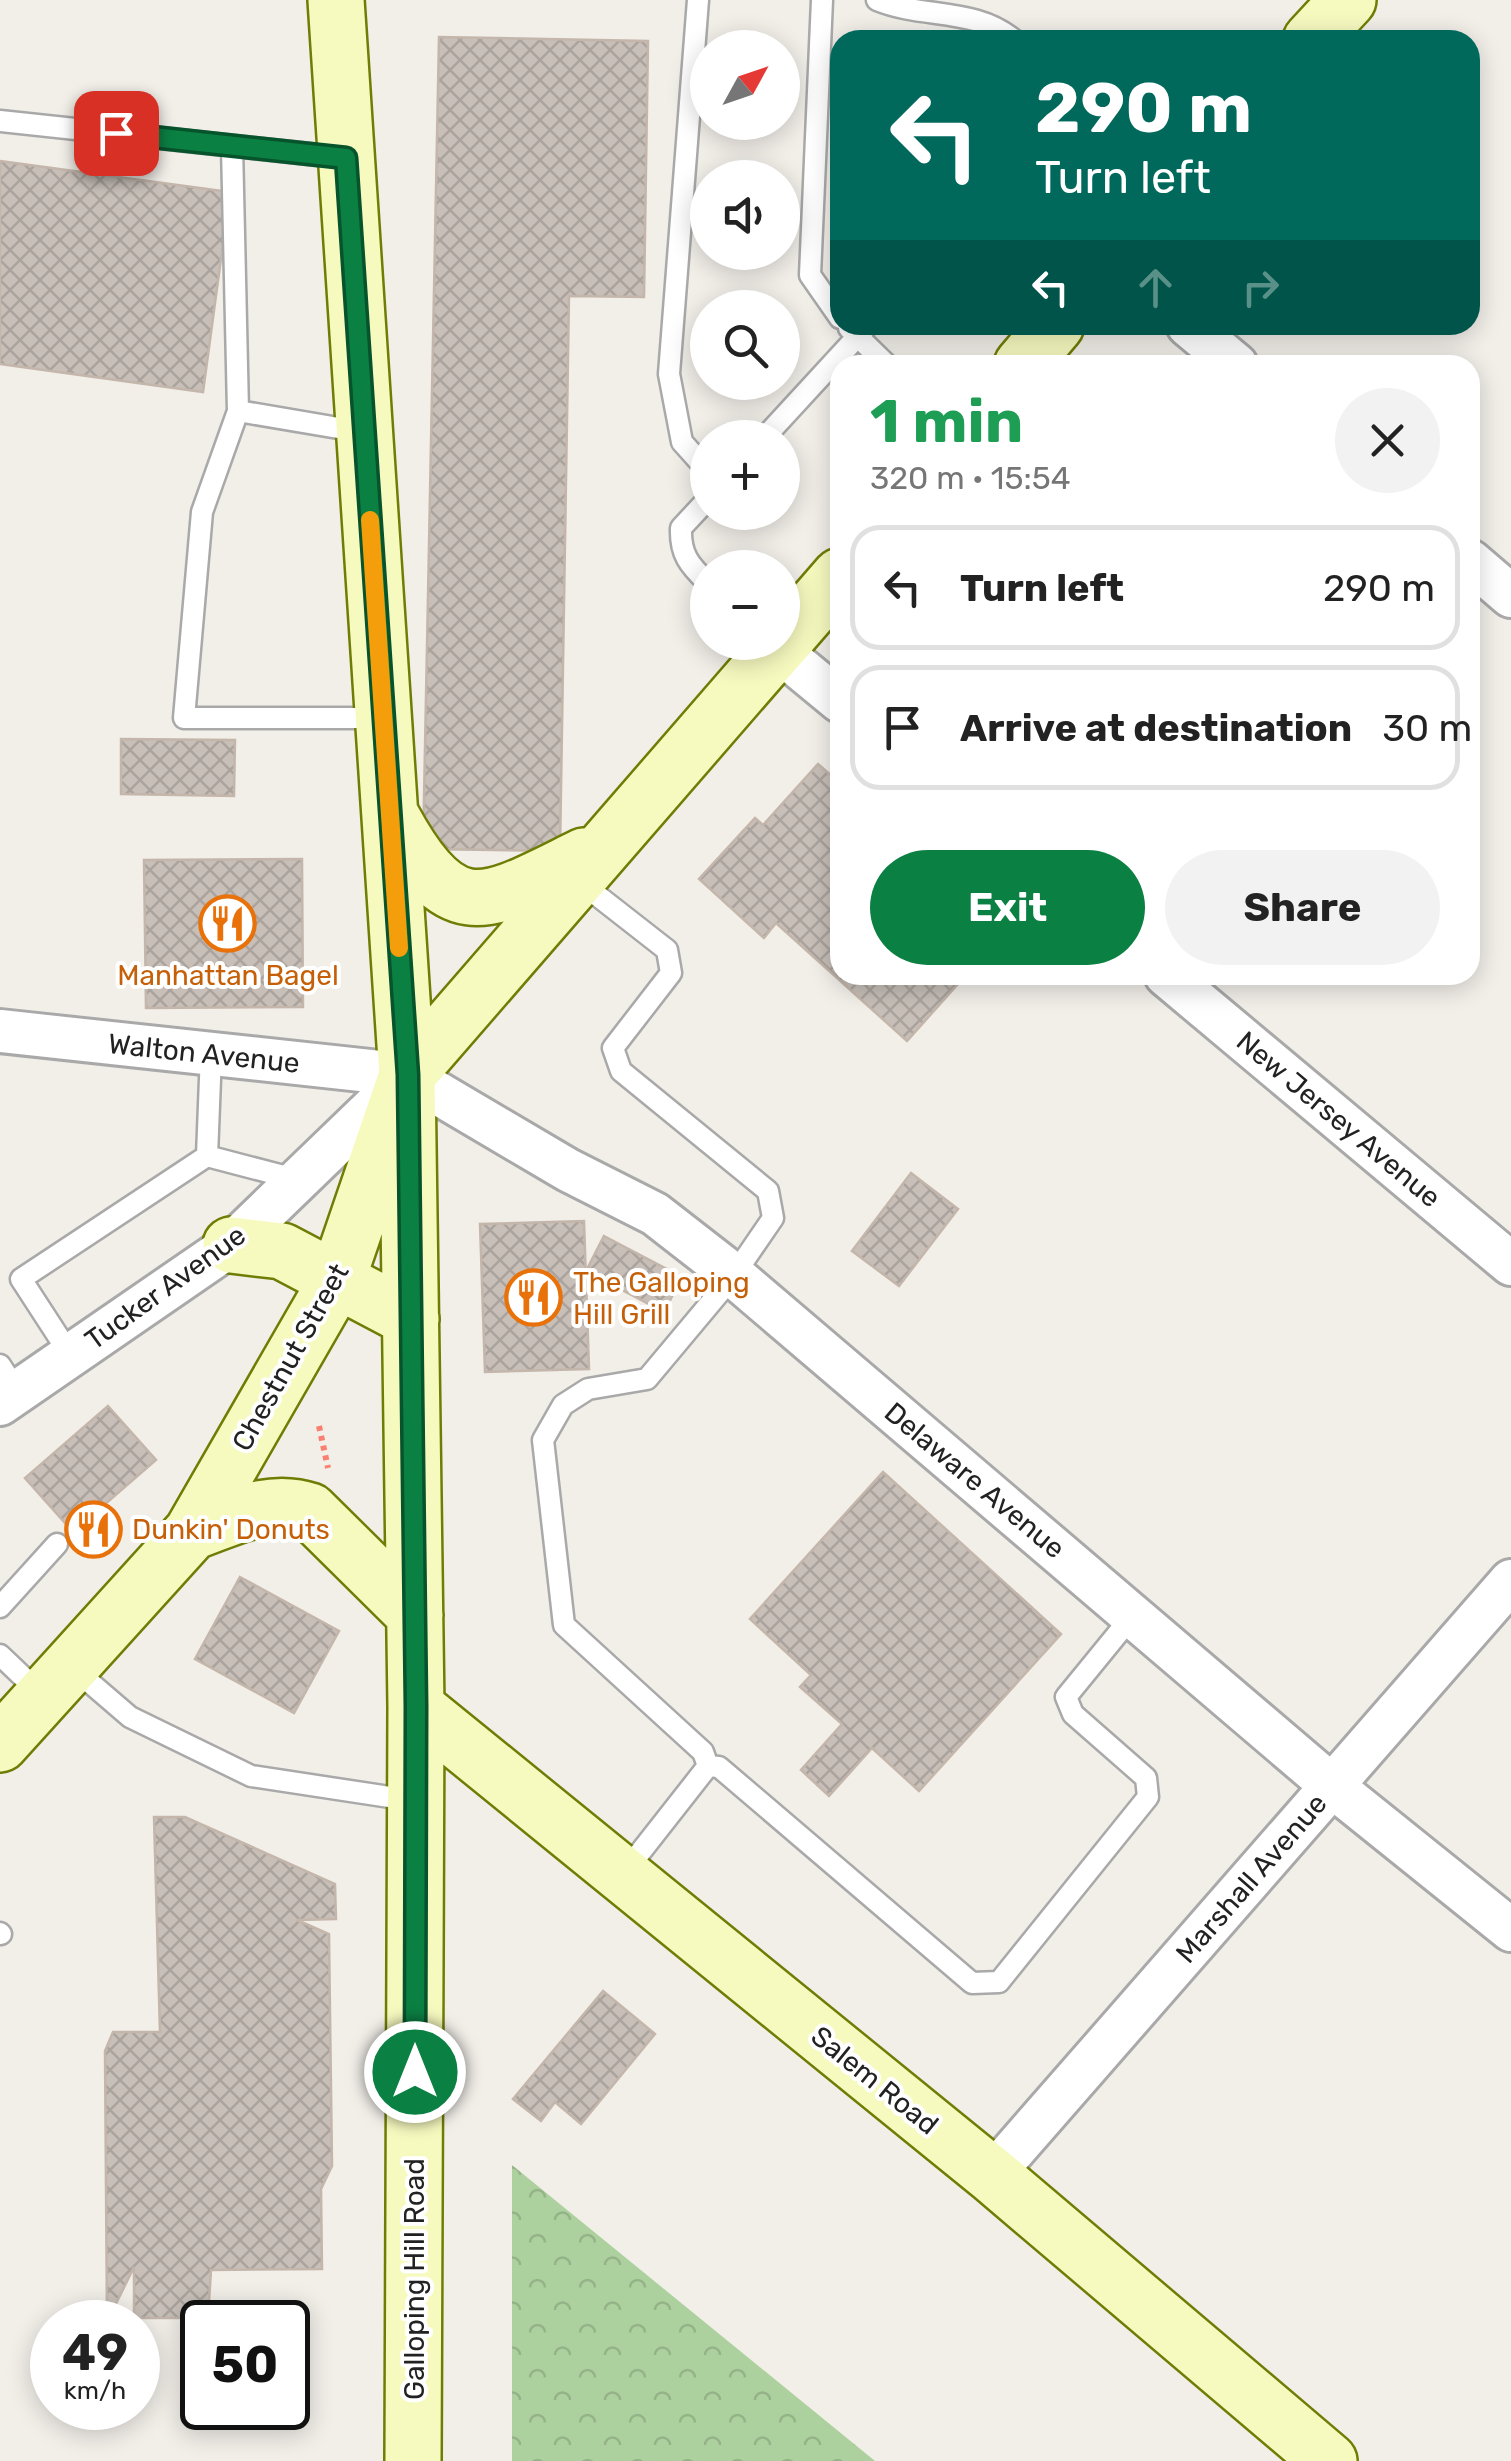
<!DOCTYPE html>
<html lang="en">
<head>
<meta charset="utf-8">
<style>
  body { margin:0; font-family:Rubik,sans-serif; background:#f2f2f2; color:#222; height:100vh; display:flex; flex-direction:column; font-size:38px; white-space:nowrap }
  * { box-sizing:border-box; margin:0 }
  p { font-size:32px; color:#767676 }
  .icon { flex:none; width:55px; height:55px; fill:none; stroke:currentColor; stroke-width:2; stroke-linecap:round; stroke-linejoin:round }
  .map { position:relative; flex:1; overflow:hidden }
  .drawer { position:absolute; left:830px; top:355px; width:650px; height:630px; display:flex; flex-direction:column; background:#fff; border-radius:30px; box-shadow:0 5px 25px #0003 }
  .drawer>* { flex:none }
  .banner { position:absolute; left:830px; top:30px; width:650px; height:305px; border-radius:30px; box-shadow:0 5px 25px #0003; background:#00695c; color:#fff; overflow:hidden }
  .needle { width:65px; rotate:50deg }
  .tools { position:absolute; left:690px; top:30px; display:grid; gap:20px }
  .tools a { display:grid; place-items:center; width:110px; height:110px; border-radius:50%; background:#fff; box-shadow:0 5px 25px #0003; font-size:50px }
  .speed { position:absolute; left:30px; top:2300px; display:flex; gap:20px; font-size:50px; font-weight:700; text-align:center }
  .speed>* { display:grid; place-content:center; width:130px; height:130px; border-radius:50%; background:#fff; box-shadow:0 5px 25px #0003; line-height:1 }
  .speed small { font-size:25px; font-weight:400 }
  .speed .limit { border:5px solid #111; border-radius:15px; background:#fff; color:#111 }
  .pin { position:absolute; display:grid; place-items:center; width:85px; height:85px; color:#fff; margin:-42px; border-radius:20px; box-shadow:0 5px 15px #0006 }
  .me { position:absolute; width:110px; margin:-55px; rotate:0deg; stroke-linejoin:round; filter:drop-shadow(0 0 8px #0008) }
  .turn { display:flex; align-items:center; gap:35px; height:210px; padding:0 40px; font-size:45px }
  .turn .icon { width:130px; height:130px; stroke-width:2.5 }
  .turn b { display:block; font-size:70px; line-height:85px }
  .lanes { display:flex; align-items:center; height:95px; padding:0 40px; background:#0003; justify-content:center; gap:50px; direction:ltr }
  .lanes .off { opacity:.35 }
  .round { display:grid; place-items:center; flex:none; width:105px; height:105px; border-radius:52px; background:#f2f2f2 }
  .head { display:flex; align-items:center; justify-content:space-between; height:170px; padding:0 40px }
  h1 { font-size:60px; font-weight:700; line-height:75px; color:#1e9e55 }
  .button { display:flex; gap:20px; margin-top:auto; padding:20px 40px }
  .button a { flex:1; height:115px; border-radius:60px; background:#0b8043; color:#fff; font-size:40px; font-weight:700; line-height:115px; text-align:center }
  .button a+a { background:#f2f2f2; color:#222 }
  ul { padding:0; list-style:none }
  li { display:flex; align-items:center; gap:30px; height:125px; margin:0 20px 15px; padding:0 20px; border:5px solid #e0e0e0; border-radius:30px }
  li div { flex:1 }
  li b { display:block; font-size:38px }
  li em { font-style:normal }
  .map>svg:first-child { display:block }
</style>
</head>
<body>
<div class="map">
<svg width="1511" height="2461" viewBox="0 0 1511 2461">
  <defs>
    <pattern id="forest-crowns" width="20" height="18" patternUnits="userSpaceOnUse" patternTransform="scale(2.5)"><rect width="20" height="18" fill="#add19e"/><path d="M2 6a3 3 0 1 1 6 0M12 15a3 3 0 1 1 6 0" fill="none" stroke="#95b388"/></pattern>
    <pattern id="building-cross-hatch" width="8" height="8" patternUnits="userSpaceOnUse" patternTransform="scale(2.5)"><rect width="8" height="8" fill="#c7bfb8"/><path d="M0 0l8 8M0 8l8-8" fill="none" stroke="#aba49e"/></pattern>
  </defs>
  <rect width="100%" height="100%" fill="#f2efe9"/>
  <!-- forest -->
  <path fill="url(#forest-crowns)" d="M512 2165 875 2461H512Z"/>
  <!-- building -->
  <path fill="url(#building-cross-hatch)" stroke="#c4b6ab" stroke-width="2.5" d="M979 23 997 40H963Z
    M439 37 648 41 644 297 569 296 560 851 423 849Z
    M0 161 230 192 203 392 0 364Z
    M121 739 235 740 234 796 121 794Z
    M818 764 840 783V975H966L907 1041 776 923 764 938 699 879 755 818 763 825Z
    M302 859 303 1007 146 1008 144 860Z
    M911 1173 958 1209 899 1286 852 1251Z
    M584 1221 589 1369 485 1372 480 1224Z
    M604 1236 682 1277 664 1312 586 1271Z
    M108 1406 156 1460 73 1532 25 1478Z
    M883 1472 1061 1634 919 1791 872 1748 829 1796 801 1770 842 1724 800 1687 811 1675 750 1619Z
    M240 1577 339 1631 294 1713 195 1659Z
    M154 1817H185L335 1884 336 1919 297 1920 329 1934 332 2166 321 2189 322 2269 211 2270 208 2318H134V2267L107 2322 105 2051 113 2032H160Z
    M603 1991 655 2034 581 2124 555 2102 541 2121 513 2099Z"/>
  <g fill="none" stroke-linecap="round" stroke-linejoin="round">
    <defs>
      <path id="lane" d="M698 0 669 374 682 442 708 471
        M822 0 810 275 840 318
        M877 0C923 19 975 7 1014 40
        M0 121 346 158
        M232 146 238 411 202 512 184 718H382
        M849 328 887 365
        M238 411 362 432
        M764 438 868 325
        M708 499 681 528C680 554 689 565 708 583
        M580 882 667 950 671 973 613 1048 621 1071 768 1191 773 1218 734 1275 647 1379 588 1389 563 1405 543 1440 564 1625 703 1752 708 1766 624 1873
        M207 1156 295 1179
        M71 1356 21 1279 207 1156 211 1053
        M0 1365 18 1393
        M0 1607 57 1544
        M0 1655 42 1695
        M73 1668 130 1717 251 1776 416 1801
        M708 1766 719 1767 972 1983 999 1982 1148 1797 1146 1778 1073 1714 1066 1697 1133 1615
        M0 1933 1 1934"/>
      <path id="street" d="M1188 325 1236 365
        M1470 561 1511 596
        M777 649 840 701
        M1166 975 1511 1264
        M0 1031 407 1075 568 1170 655 1214 727 1270 1332 1786 1511 1930
        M0 1404 231 1245 407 1075
        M992 2175 1511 1581"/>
      <path id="secondary" d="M336 0 407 1075 416 1707 413 2461
        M1311 40 1348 0
        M1022 365 1056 325
        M393 819C454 931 486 904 584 856
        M231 1245 282 1251 411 1319
        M192 1532C232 1518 269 1497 310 1511L415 1615
        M416 1707 992 2175 1329 2461
        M0 1744 192 1532 337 1280 407 1075 840 576"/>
    </defs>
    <!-- lane casing -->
    <use href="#lane" stroke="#a9a9a9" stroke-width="25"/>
    <!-- street casing -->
    <use href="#street" stroke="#a9a9a9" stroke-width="48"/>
    <!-- secondary casing -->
    <use href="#secondary" stroke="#707d05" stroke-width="60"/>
    <!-- path -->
    <path stroke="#fa8072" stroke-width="6" stroke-dasharray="5 5" stroke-linecap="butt" d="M319 1426 328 1468"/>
    <!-- lane -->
    <use href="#lane" stroke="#fff" stroke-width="20"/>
    <!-- street -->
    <use href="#street" stroke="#fff" stroke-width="42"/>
    <!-- secondary -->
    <use href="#secondary" stroke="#f7fabf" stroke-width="55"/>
  </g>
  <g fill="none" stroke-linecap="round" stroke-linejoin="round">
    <defs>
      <path id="route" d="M116 133 346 158 408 1075 416 1707 415 2072"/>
    </defs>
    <!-- route casing -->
    <use href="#route" stroke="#07532c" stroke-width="25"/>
    <!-- route -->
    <use href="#route" stroke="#0b8043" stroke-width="18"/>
    <!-- slow -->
    <path stroke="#f59e0b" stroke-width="18" d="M370 520 399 948"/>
  </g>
  <!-- icons -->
  <defs>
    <symbol id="restaurant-ring" viewBox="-11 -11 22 22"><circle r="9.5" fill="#fff" stroke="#e8710a" stroke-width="1.5"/><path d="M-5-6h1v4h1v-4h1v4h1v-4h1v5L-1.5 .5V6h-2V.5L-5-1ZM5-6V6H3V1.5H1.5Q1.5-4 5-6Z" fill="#e8710a"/></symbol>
  </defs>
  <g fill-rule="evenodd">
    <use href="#restaurant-ring" x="196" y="892" width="63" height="63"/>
    <use href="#restaurant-ring" x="502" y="1266" width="63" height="63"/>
    <use href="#restaurant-ring" x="62" y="1498" width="63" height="63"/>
  </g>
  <g text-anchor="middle" stroke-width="8" stroke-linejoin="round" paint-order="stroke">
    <!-- food labels -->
    <g font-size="28" fill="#c56008" stroke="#fff" text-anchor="start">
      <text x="228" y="985" text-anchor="middle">Manhattan Bagel</text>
      <text x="573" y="1292">The Galloping<tspan x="573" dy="32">Hill Grill</tspan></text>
      <text x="132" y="1539">Dunkin' Donuts</text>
    </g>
    <!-- street labels -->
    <g font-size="28" fill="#222" stroke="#fff">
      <text transform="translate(204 1053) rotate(6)" y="10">Walton Avenue</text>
      <text transform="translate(1339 1119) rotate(40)" y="10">New Jersey Avenue</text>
      <text transform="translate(165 1287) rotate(-36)" y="10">Tucker Avenue</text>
      <text transform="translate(290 1357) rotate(-61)" y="10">Chestnut Street</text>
      <text transform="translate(975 1480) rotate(40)" y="10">Delaware Avenue</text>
      <text transform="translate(1251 1878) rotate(-49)" y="10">Marshall Avenue</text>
      <text transform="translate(875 2080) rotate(39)" y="10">Salem Road</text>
      <text transform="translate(414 2279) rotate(-90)" y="10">Galloping Hill Road</text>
    </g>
  </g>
</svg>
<div class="tools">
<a><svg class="needle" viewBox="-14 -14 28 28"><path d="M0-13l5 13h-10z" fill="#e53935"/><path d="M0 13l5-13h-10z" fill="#767676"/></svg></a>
<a><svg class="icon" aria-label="sound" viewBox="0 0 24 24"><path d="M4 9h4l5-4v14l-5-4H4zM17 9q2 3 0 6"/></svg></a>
<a><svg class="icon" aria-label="search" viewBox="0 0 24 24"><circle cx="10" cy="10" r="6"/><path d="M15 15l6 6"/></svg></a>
<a>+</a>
<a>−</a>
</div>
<div class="speed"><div>49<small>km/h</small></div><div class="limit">50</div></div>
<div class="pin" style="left:116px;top:133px;background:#d93025"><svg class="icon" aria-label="arrive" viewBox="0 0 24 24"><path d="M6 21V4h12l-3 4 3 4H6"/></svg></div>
<svg class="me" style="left:415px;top:2072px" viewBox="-20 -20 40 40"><circle r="17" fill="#0b8043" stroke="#fff" stroke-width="3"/><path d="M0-11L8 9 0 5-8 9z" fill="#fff"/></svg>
<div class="banner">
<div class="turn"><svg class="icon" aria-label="left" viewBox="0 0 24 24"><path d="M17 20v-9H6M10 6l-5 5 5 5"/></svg><div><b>290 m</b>Turn left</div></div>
<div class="lanes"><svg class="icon" aria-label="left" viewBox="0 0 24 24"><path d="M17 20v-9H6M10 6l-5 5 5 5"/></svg><svg class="icon off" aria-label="ahead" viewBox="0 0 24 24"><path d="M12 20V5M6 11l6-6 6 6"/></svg><svg class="icon off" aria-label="right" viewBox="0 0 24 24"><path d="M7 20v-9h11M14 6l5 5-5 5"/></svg></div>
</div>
<section class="drawer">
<div class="head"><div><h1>1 min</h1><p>320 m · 15:54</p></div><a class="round"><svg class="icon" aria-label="close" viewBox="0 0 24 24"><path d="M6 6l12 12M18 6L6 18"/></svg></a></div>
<ul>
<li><svg class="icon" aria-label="left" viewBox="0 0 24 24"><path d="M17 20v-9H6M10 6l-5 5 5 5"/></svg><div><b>Turn left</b></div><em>290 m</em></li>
<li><svg class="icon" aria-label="arrive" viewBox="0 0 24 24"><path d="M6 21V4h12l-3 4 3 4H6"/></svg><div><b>Arrive at destination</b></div><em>30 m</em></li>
</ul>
<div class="button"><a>Exit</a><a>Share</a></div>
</section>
</div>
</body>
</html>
